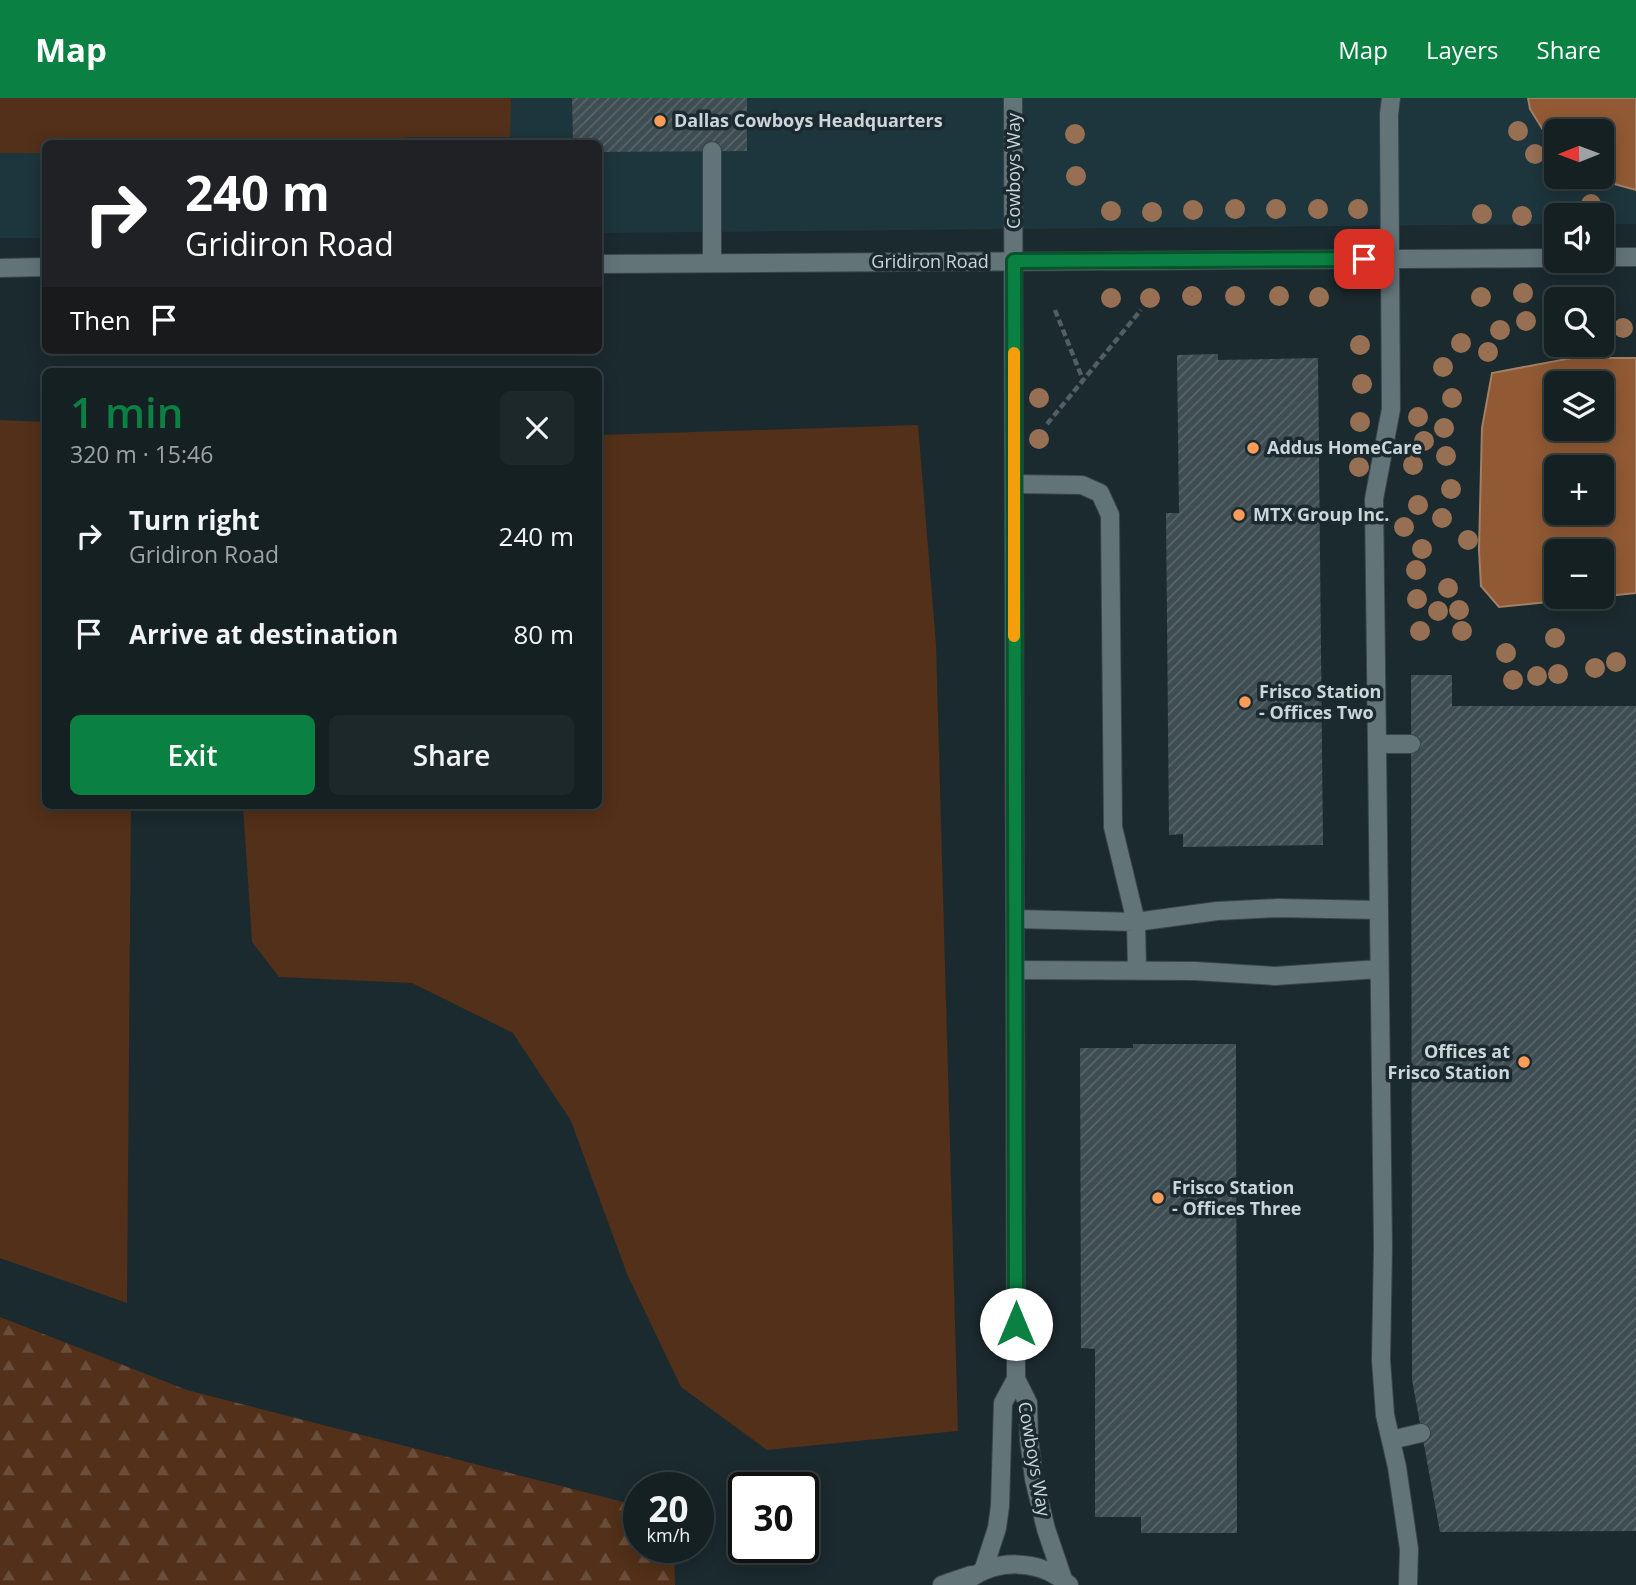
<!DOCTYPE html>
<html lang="en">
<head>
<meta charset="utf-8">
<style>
  body { margin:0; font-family:"Open Sans",sans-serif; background:#1d282a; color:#f1f3f6; height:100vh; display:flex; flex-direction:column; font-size:26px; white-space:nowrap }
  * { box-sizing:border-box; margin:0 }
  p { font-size:23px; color:#9da3a5 }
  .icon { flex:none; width:38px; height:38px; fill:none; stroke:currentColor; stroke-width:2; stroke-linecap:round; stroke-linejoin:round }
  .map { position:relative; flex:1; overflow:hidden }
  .panel { position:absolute; left:42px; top:270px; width:560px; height:441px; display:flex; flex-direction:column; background:#142022; border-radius:10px; box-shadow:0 4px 18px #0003,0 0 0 2px #333e40 }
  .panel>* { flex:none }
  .guide { position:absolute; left:42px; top:42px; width:560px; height:214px; border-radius:10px; box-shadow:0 4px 18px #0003,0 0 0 2px #333e40; background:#202124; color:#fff; overflow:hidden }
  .needle { width:46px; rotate:269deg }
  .tools { position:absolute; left:1544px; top:21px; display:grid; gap:14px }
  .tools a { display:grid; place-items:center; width:70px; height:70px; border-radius:10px; background:#142022; box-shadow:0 4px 18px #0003,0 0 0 2px #333e40; font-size:35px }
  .speed { position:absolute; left:623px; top:1374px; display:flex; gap:14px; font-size:35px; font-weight:700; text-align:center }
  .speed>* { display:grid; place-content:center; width:91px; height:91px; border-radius:50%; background:#142022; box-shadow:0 4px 18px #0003,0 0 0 2px #333e40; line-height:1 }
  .speed small { font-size:18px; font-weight:400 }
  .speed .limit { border:4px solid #111; border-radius:10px; background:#fff; color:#111 }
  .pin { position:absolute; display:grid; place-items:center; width:60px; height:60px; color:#fff; margin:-30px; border-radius:14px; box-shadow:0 4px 10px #0006 }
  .me { position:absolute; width:77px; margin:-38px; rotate:0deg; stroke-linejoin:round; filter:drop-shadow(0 0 5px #0008) }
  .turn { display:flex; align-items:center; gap:24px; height:147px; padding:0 28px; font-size:32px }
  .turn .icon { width:91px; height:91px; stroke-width:2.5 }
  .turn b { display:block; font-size:49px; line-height:60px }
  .then { display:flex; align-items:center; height:66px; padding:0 28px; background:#0003; gap:14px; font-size:26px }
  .round { display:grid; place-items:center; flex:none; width:74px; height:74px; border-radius:10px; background:#1d282a }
  .head { display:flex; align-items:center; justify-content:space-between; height:119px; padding:0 28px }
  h1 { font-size:42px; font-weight:600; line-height:52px; color:#0b8043 }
  .action { display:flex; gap:14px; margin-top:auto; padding:14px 28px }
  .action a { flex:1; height:80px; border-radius:10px; background:#0b8043; color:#fff; font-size:28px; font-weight:600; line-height:80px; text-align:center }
  .action a+a { background:#1d282a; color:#f1f3f6 }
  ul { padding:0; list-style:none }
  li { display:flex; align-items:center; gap:21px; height:98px; padding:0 28px }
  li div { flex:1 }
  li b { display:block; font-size:26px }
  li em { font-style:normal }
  header { display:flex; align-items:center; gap:42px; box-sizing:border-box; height:98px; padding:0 35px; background:#0b8043; color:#fff }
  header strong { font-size:33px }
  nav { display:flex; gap:38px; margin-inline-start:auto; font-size:24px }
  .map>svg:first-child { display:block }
</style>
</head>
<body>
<header>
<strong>Map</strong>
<nav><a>Map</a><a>Layers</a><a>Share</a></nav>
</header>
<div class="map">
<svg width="1636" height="1487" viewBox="0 0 1636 1487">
  <defs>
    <pattern id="forest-firs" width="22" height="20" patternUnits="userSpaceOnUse" patternTransform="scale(1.75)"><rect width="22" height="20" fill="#523019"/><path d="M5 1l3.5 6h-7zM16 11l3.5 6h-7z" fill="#6a4d3a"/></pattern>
    <pattern id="building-hatch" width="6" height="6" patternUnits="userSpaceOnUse" patternTransform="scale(1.75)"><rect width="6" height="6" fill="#3d4d52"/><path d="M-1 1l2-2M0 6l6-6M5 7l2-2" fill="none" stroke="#58666a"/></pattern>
  </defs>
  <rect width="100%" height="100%" fill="#1b2a2e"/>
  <!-- built -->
  <path fill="#1d353c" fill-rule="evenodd" d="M0 0H1636V126H1601V117H1556V126L599 135 598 46H46L45 140H0ZM1556 33H1601V79H1556Z"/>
  <!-- grass -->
  <path fill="#523019" d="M0 0H511L510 39H405L404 46H46L45 55H0Z
    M0 322 45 324 46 707H131L127 1205 0 1160Z
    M918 327 936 546 958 1333 767 1352 681 1289 627 1176 571 1023 513 935 412 885 279 879 252 844 243 707H598L599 337Z"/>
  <!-- forest -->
  <path fill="url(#forest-firs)" d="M0 1219 187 1292 639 1408V1449H674L675 1487H0Z"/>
  <!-- water -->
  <path fill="#915a34" stroke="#a37f66" stroke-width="2" fill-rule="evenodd" d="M1528 0H1636V92L1589 79H1601V33H1556V53L1530 11Z
    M1572 260H1636V495L1499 509 1481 488 1479 452 1482 330 1492 275ZM1556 285H1601V331H1556ZM1556 369H1601V415H1556ZM1556 453H1601V499H1556Z"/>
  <!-- building -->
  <path fill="url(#building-hatch)" d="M572 0H747V53L598 54V46H573Z
    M1218 256V262L1318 260 1323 747 1183 749V736L1169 737 1166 415H1179L1177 257Z
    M1411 577H1452V608H1636V1433L1440 1434 1412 1282Z
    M1133 946H1236L1237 1435H1141V1419H1095V1251L1081 1250 1080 950H1133Z"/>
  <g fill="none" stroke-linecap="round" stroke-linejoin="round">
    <defs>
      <path id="service" d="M1391 0 1389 16 1391 311 1374 401 1383 1149 1381 1262 1385 1317 1397 1369 1409 1451 1408 1487
        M712 53V165
        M1014 386 1082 387 1100 395 1110 417 1113 729 1136 824 1137 872
        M1377 646H1411
        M1015 821 1136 824 1217 813 1278 810 1379 812
        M1015 872 1195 873 1275 878 1379 871
        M1391 1342 1421 1335"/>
      <path id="minor" d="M1013 0 1016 1281 1028 1305 1029 1341 1034 1381 1046 1431 1063 1481
        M1601 159H1636
        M598 166 1556 160
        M0 170 46 169
        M983 1473 997 1430 1000 1408 1003 1305 1016 1281"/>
      <path id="tertiary" d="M942 1487 971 1477
        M962 1487C993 1459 1039 1460 1069 1487"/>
    </defs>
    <!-- service casing -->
    <use href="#service" stroke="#394549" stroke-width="20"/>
    <!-- minor casing -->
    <use href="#minor" stroke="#394549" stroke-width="20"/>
    <!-- tertiary casing -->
    <use href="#tertiary" stroke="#394549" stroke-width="20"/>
    <!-- path -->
    <path stroke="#515e62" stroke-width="4.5" stroke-dasharray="7 3.5" stroke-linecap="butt" d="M1055 212 1083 282
      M1047 326 1141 212"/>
    <!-- service -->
    <use href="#service" stroke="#637479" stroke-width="18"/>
    <!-- minor -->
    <use href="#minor" stroke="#637479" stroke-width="18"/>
    <!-- tertiary -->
    <use href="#tertiary" stroke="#637479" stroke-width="18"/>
  </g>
  <!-- trees -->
  <g fill="#977054">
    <circle cx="1518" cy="33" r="10"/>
    <circle cx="1075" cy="36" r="10"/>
    <circle cx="1535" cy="56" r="10"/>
    <circle cx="1076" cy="78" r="10"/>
    <circle cx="1591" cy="106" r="10"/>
    <circle cx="1235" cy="111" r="10"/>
    <circle cx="1276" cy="111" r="10"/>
    <circle cx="1318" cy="111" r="10"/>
    <circle cx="1358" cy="111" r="10"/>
    <circle cx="1193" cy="112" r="10"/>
    <circle cx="1111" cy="113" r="10"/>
    <circle cx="1152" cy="114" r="10"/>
    <circle cx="1482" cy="116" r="10"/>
    <circle cx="1522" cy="118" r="10"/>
    <circle cx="1523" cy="195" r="10"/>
    <circle cx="1192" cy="198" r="10"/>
    <circle cx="1235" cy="198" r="10"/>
    <circle cx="1279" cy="198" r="10"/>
    <circle cx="1319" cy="199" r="10"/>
    <circle cx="1481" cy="199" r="10"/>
    <circle cx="1111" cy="200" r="10"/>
    <circle cx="1150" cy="200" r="10"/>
    <circle cx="1526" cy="223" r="10"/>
    <circle cx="1623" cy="230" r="10"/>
    <circle cx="1500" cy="232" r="10"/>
    <circle cx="1461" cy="245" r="10"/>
    <circle cx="1360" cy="247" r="10"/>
    <circle cx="1488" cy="254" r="10"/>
    <circle cx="1443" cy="269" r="10"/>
    <circle cx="1362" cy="286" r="10"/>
    <circle cx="1039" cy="300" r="10"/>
    <circle cx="1452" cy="300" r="10"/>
    <circle cx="1418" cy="319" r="10"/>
    <circle cx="1360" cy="324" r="10"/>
    <circle cx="1444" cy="330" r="10"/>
    <circle cx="1039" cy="341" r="10"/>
    <circle cx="1424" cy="343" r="10"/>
    <circle cx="1446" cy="358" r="10"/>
    <circle cx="1413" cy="367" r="10"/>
    <circle cx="1359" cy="369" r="10"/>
    <circle cx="1451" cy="391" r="10"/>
    <circle cx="1418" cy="407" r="10"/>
    <circle cx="1442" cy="420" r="10"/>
    <circle cx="1404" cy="429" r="10"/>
    <circle cx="1468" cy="442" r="10"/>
    <circle cx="1422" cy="451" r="10"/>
    <circle cx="1416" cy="472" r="10"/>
    <circle cx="1448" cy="490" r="10"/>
    <circle cx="1417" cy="501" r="10"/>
    <circle cx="1459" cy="512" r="10"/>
    <circle cx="1438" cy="513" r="10"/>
    <circle cx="1420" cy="533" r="10"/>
    <circle cx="1462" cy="533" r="10"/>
    <circle cx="1555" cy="540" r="10"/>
    <circle cx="1506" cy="555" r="10"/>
    <circle cx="1616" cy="564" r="10"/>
    <circle cx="1595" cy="570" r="10"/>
    <circle cx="1558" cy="576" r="10"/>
    <circle cx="1537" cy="578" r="10"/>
    <circle cx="1513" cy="582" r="10"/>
  </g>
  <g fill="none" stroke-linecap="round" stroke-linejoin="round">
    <defs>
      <path id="route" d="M1016 1226 1014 163 1364 161"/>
    </defs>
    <!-- route casing -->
    <use href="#route" stroke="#07532c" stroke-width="18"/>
    <!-- route -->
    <use href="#route" stroke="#0b8043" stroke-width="12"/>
    <!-- slow -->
    <path stroke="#f59e0b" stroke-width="12" d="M1014 255V538"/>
  </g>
  <!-- markers -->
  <g fill="#fe9b58" stroke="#1b2a2e" stroke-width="2.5">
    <circle cx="660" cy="23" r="7"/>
    <circle cx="1253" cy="350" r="7"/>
    <circle cx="1239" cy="417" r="7"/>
    <circle cx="1245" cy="604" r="7"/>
    <circle cx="1524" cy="964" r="7"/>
    <circle cx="1158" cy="1100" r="7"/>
  </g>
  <g text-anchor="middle" stroke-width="7" stroke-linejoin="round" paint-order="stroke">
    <!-- poi labels -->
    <g font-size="18" font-weight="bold" fill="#ccd6d9" stroke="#1b2a2e" text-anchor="start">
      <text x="674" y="29">Dallas Cowboys Headquarters</text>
      <text x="1267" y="356">Addus HomeCare</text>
      <text x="1253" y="423">MTX Group Inc.</text>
      <text x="1259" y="600">Frisco Station<tspan x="1259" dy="21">- Offices Two</tspan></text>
      <text x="1510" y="960" text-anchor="end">Offices at<tspan x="1510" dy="21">Frisco Station</tspan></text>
      <text x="1172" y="1096">Frisco Station<tspan x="1172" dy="21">- Offices Three</tspan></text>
    </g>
    <!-- street labels -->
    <g font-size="18" fill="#ccd6d9" stroke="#1b2a2e">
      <text transform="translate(1014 73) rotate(-90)" y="6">Cowboys Way</text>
      <text x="930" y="170">Gridiron Road</text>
      <text transform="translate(1034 1361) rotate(80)" y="6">Cowboys Way</text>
    </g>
  </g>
</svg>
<div class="tools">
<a><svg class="needle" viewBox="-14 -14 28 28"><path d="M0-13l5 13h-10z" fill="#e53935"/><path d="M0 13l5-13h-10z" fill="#9da3a5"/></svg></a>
<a><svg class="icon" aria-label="sound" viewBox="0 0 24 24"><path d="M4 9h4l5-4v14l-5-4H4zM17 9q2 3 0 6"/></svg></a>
<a><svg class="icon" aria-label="search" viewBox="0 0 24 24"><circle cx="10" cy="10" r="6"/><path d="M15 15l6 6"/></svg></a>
<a><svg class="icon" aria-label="layers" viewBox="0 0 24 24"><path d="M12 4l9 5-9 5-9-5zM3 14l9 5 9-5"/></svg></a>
<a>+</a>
<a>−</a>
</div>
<div class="speed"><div>20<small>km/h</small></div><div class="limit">30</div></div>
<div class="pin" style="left:1364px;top:161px;background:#d93025"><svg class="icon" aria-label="arrive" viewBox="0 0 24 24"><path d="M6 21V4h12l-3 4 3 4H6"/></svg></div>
<svg class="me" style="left:1016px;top:1226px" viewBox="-20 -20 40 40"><circle r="19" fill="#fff"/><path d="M0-13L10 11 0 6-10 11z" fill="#0b8043"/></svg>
<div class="guide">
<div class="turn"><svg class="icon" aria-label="right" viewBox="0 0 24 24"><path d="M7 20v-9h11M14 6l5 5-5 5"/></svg><div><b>240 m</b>Gridiron Road</div></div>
<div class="then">Then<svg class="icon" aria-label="arrive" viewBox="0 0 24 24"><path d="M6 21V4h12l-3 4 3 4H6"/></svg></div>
</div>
<section class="panel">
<div class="head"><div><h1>1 min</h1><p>320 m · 15:46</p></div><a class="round"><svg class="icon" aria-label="close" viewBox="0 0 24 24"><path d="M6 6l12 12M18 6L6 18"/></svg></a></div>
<ul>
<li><svg class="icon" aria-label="right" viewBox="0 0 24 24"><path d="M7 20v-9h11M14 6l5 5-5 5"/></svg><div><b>Turn right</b><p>Gridiron Road</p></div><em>240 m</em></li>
<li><svg class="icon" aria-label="arrive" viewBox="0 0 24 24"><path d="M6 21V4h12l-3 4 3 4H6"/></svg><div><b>Arrive at destination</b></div><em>80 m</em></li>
</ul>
<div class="action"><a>Exit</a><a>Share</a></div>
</section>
</div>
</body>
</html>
